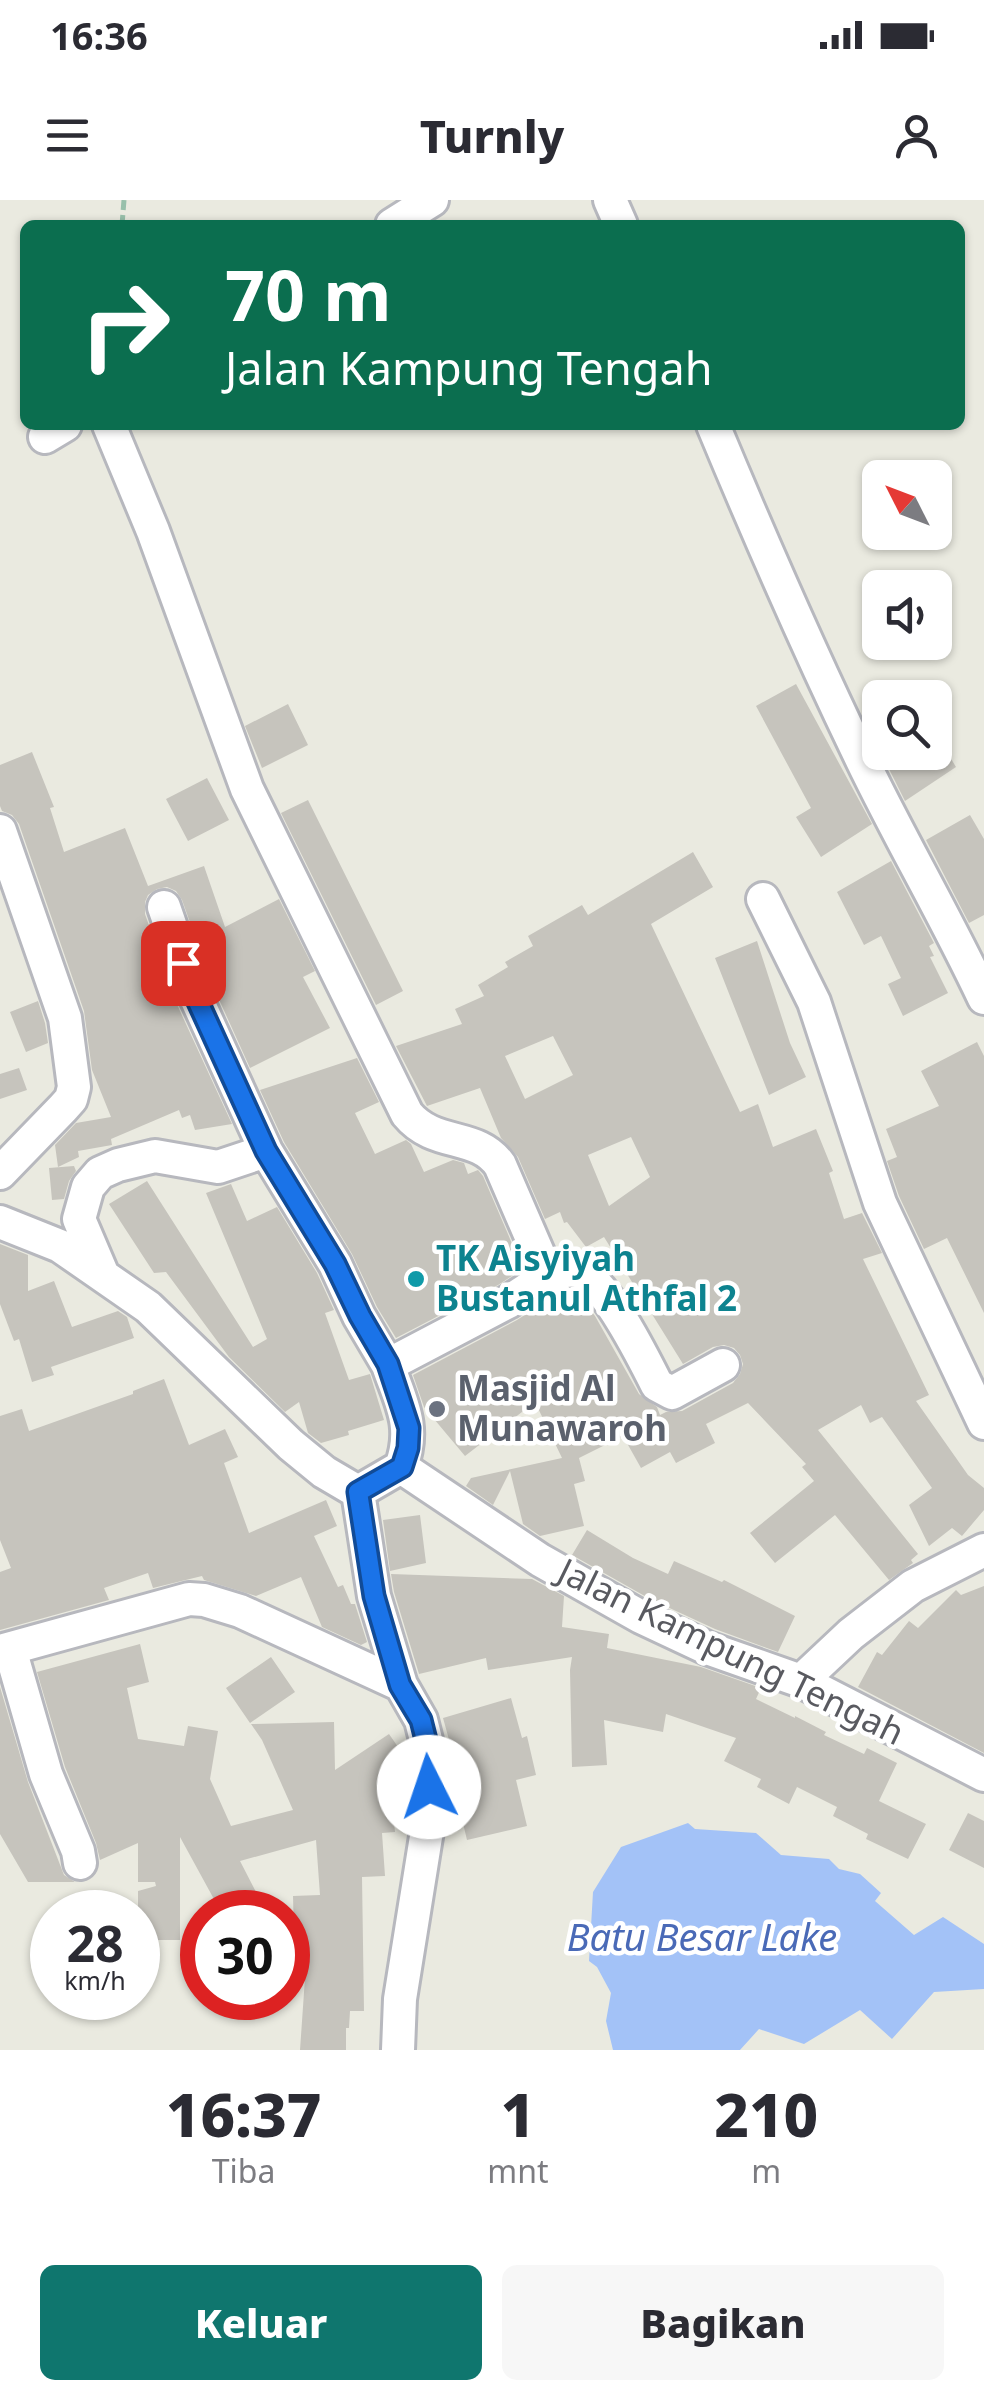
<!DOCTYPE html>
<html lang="id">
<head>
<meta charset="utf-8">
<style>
  body { margin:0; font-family:"Noto Sans",sans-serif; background:#f7f7f7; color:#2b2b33; height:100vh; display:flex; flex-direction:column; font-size:38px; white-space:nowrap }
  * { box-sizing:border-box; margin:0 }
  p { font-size:32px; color:#7c7c81 }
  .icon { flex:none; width:55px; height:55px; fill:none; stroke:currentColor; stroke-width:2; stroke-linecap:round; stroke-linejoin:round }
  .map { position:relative; height:1850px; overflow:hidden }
  .sheet { display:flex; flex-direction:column; background:#fff; flex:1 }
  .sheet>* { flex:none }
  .top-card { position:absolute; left:20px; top:20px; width:945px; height:210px; border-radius:15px; box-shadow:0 2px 8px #0004; background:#0b6e4f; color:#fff; overflow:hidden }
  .needle { width:65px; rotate:312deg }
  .fabs { position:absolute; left:862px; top:260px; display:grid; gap:20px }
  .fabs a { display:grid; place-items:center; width:90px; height:90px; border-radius:15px; background:#fff; box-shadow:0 2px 8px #0004; font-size:50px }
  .speed { position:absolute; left:30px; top:1690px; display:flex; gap:20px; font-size:50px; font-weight:700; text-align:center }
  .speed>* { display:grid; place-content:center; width:130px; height:130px; border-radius:50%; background:#fff; box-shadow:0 2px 8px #0004; line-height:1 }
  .speed small { font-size:25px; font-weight:400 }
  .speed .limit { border:15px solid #d22; background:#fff; color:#111 }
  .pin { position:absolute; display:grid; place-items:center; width:85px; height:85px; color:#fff; margin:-42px; border-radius:20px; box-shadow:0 5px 15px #0006 }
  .me { position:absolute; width:110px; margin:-55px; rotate:356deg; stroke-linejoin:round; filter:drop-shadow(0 0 8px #0008) }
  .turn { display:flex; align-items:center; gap:35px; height:210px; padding:0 40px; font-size:45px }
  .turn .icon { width:130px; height:130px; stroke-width:2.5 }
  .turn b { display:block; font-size:70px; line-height:85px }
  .eta { display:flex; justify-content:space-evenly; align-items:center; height:170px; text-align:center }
  .eta b { font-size:60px; font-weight:800; line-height:70px }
  .action { display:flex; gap:20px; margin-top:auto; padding:20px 40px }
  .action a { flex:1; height:115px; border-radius:15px; background:#0f766e; color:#fff; font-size:40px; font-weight:800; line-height:115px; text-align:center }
  .action a+a { background:#f7f7f7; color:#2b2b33 }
  .status { display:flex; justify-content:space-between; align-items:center; height:70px; padding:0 50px; background:#fff; direction:ltr }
  .status svg { height:28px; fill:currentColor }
  header { display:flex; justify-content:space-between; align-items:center; height:130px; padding:0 40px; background:#fff; font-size:45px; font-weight:800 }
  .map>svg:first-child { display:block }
</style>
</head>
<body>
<div class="status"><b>16:36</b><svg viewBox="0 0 49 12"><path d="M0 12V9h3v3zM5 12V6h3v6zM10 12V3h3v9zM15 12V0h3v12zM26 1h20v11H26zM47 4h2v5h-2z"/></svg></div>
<header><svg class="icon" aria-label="menu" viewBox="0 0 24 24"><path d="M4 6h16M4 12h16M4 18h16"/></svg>Turnly<svg class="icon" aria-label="person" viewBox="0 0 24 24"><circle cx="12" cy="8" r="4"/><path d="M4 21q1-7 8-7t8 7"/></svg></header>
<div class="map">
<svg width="984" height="1850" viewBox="0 0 984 1850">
  <rect width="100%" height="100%" fill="#eaeae0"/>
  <!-- water -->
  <path fill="#a3c2f7" d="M688 1623 695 1629 756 1633 781 1655 829 1659 839 1669 860 1674 881 1693 875 1701 914 1735 943 1717 984 1744V1789L934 1792 892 1839 860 1810 804 1844 759 1829 740 1850H613L606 1821 611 1793 597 1767 589 1761 593 1692 621 1647Z"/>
  <!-- building -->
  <path fill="#c6c4bd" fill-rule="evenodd" d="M796 484 872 624 821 657 796 617 811 608 756 506Z
    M288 504 308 545 262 568 245 526Z
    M32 552 54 607 50 608 64 652 125 628 148 686 204 666 225 727 279 699 315 771 303 777 330 828 250 868 212 784 182 700 176 691 167 687 157 689 148 695 145 702V714L174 798 232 924 195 930 190 915 182 918 179 910 111 939 112 945 78 951 79 957 58 967 55 945 76 923 111 917 92 870 84 811 19 624 12 615 2 611 0 606V565Z
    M906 552H947L956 567 905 601 887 565Z
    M207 578 229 620 188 641 166 599Z
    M308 600 403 791 376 805 281 613Z
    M970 615 984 639V715L969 723 926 640Z
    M693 652 713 687 651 724 740 912 758 904 773 947 816 929 833 971 829 973 844 1019 862 1013 882 1053 863 1059 929 1195 916 1201 968 1275 984 1288V1310L962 1336 952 1328 929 1346 909 1305 932 1288 882 1217 870 1223 861 1205 818 1230 918 1354 911 1360 913 1363 889 1380 835 1315 775 1363 750 1333 814 1281 802 1267 806 1264 748 1203 706 1224 715 1243 676 1263 670 1252 641 1268 623 1236 579 1258 585 1281 574 1284 584 1326 540 1336 523 1324 510 1271 493 1305 466 1286 471 1278 562 1258 535 1202 465 1256 424 1207 413 1175 517 1120 557 1094 572 1091 585 1103 595 1116 639 1194 657 1207 660 1215 666 1212 682 1211 733 1183 740 1174 743 1164 740 1155 734 1148 724 1145 713 1147 683 1164 604 1037 586 1047 567 1022 564 1023 560 1012 545 1019 518 957 501 938 480 888 427 906 396 846 462 824 455 809 484 796 478 785 508 767 505 762 533 746 528 736 582 705 588 715ZM553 836 573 875 525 899 505 856ZM631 937 650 977 609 1006 588 955Z
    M891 661 934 743 929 746 934 756 930 757 948 793 903 816 888 784 901 778 881 736 864 745 837 692Z
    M757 741 790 843 806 877 769 895 715 758Z
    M38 801 45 823 48 843 26 852 10 812Z
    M977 842 984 856V1113L947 1038 924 1049 899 996 887 961 897 957 886 929 939 906 921 871Z
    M357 858 379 902 355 913 375 954 406 940 411 944 424 972 453 960 464 963 468 974 478 970 483 976 523 1069 498 1085 396 1138 377 1107 352 1054 284 942 260 890Z
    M19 868 27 890 0 899V874Z
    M74 966 76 971 69 981 64 999 52 1000 49 968Z
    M147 981 253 1147 267 1139 206 993 231 984 247 1021 277 1007 317 1073 334 1110 325 1113 349 1180 370 1174 384 1220 348 1231 349 1235 321 1243 308 1233 299 1202 285 1212 229 1157 166 1072 154 1073 109 1004Z
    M0 1044 28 1055V1091L54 1081 72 1127 118 1111 127 1117 134 1138 51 1167 54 1175 32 1182 19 1139 14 1141 0 1104Z
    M164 1179 189 1245 225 1229 238 1257 224 1263 249 1333 326 1300 337 1326 314 1336 338 1387 343 1385 351 1404H355L367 1442 361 1445 322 1427 301 1377 256 1396 204 1380 202 1376 153 1388 148 1373 104 1388 109 1400 0 1430V1372L11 1368 0 1340V1216L22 1209 29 1231 133 1194V1191Z
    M420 1315 426 1363 390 1371 383 1320Z
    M587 1330 633 1358 668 1374 674 1361 722 1382 724 1380 795 1416 778 1452 715 1429 650 1399 572 1355Z
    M391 1374 532 1379 564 1396 562 1427 609 1434 607 1448 701 1467 761 1488 756 1499 795 1518V1516L826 1532 824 1535 864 1554 867 1548 897 1563 879 1601 926 1624 908 1659 866 1639 868 1634 833 1616 837 1607 797 1587 789 1604 757 1587 761 1579 724 1561 736 1538 666 1514 663 1532 604 1520 607 1565 572 1567 570 1470 572 1457 488 1470 486 1458 419 1474 394 1392Z
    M984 1386V1553L858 1487 877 1452 882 1455 909 1421 918 1428 956 1390 961 1395Z
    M140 1444 149 1482 127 1488 138 1539 184 1546 188 1526 218 1531 210 1579 231 1626 293 1610 262 1540 251 1524 334 1522 335 1570 389 1534 405 1557 388 1568 395 1632 382 1633 385 1676 362 1677 364 1811H350L349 1828H346V1850H300L305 1778 304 1732 294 1733 293 1696 320 1695 316 1640 240 1661 257 1694 221 1712 180 1637V1740H138V1691L156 1686 155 1682H138V1643L100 1660 96 1643 65 1567 37 1472Z
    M271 1457 295 1492 250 1523 226 1488Z
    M0 1487 28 1582 64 1675 75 1682H28L0 1634Z
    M511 1498 522 1538 527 1536 536 1575 516 1580 527 1626 467 1640 450 1569V1555L453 1554 443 1518Z
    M968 1613 984 1621V1668L949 1650Z"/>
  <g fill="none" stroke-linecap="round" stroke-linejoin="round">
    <defs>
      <path id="minor" d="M610 0 621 25
        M392 25 432 0
        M109 225 153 331 247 589 407 914C435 948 477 932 500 965L548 1076 508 1102 388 1165C401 1203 416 1226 401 1267
        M713 225C760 338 809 450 862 560 901 641 946 717 984 798
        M45 237 65 225
        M0 631 65 818 74 887 71 899 63 908 0 973
        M763 699 814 802 880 1003 984 1223
        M164 707 193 791 266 951 335 1064 359 1116 388 1165
        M0 1022 60 1046 148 1107 291 1245 324 1272 358 1292
        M102 1073 79 1019 88 987 100 973 118 965 155 956 218 967 266 951
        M548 1076C558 1073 570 1068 580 1072 605 1081 644 1159 657 1185L672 1193 723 1165
        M10 1449 46 1574 78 1651 80 1663
        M0 1451 189 1399 204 1400 240 1411 401 1485
        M801 1481 851 1434 913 1386 984 1350
        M398 1850 400 1799 429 1618 430 1556 421 1520 401 1485 374 1396 358 1292 401 1267 540 1360 641 1417 707 1448 801 1481 984 1575"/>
    </defs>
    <!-- minor casing -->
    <use href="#minor" stroke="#b7b8be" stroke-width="38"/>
    <!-- path -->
    <path stroke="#98c0ab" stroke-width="5" stroke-dasharray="10 5" stroke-linecap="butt" d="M122 25 124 0"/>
    <!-- minor -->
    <use href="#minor" stroke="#fff" stroke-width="32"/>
  </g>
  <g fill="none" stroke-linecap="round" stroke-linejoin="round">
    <defs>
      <path id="route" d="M183 763 193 791 266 951 335 1064 360 1116 388 1164 409 1228 408 1248 402 1267 358 1292 374 1396 400 1485 421 1520 430 1556 429 1587"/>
    </defs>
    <!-- route casing -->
    <use href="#route" stroke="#114b97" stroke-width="25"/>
    <!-- route -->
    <use href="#route" stroke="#1a73e8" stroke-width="18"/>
  </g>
  <!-- markers -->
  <circle fill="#0f9aa8" stroke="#fff" stroke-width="4" cx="416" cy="1079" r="10"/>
  <circle fill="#6b7280" stroke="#fff" stroke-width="4" cx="437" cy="1209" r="10"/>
  <g text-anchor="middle" stroke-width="9" stroke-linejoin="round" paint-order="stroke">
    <!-- culture labels -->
    <g font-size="35" font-weight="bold" fill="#0d838f" stroke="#fff" text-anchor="start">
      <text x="436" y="1071">TK Aisyiyah<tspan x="436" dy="40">Bustanul Athfal 2</tspan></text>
    </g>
    <!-- worship labels -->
    <g font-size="35" font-weight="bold" fill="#5b616d" stroke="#fff" text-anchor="start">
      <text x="457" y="1201">Masjid Al<tspan x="457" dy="40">Munawaroh</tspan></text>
    </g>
    <!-- street labels -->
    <g font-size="35" fill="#595a60" stroke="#fff">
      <text transform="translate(731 1452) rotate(26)" y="12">Jalan Kampung Tengah</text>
    </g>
    <!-- water labels -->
    <g font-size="38" font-style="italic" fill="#4a6ab7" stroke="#fff">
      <text x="702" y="1751">Batu Besar Lake</text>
    </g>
  </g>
</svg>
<div class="fabs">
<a><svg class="needle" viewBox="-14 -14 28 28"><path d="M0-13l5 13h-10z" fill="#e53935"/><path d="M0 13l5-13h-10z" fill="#7c7c81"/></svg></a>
<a><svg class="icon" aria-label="sound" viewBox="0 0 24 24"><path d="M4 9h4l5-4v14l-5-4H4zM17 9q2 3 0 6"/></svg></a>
<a><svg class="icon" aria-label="search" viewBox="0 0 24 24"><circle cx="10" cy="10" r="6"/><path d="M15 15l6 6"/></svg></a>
</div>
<div class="speed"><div>28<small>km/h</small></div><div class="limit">30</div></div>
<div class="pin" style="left:183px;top:763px;background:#d93025"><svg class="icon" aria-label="arrive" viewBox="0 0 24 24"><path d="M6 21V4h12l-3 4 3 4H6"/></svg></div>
<svg class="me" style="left:429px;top:1587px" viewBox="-20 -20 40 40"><circle r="19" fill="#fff"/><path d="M0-13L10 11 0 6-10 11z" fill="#1a73e8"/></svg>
<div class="top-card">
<div class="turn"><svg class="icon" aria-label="right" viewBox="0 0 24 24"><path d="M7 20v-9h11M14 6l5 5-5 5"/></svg><div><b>70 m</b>Jalan Kampung Tengah</div></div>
</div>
</div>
<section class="sheet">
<div class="eta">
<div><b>16:37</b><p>Tiba</p></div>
<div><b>1</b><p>mnt</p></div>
<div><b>210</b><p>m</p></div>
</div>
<div class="action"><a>Keluar</a><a>Bagikan</a></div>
</section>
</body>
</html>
